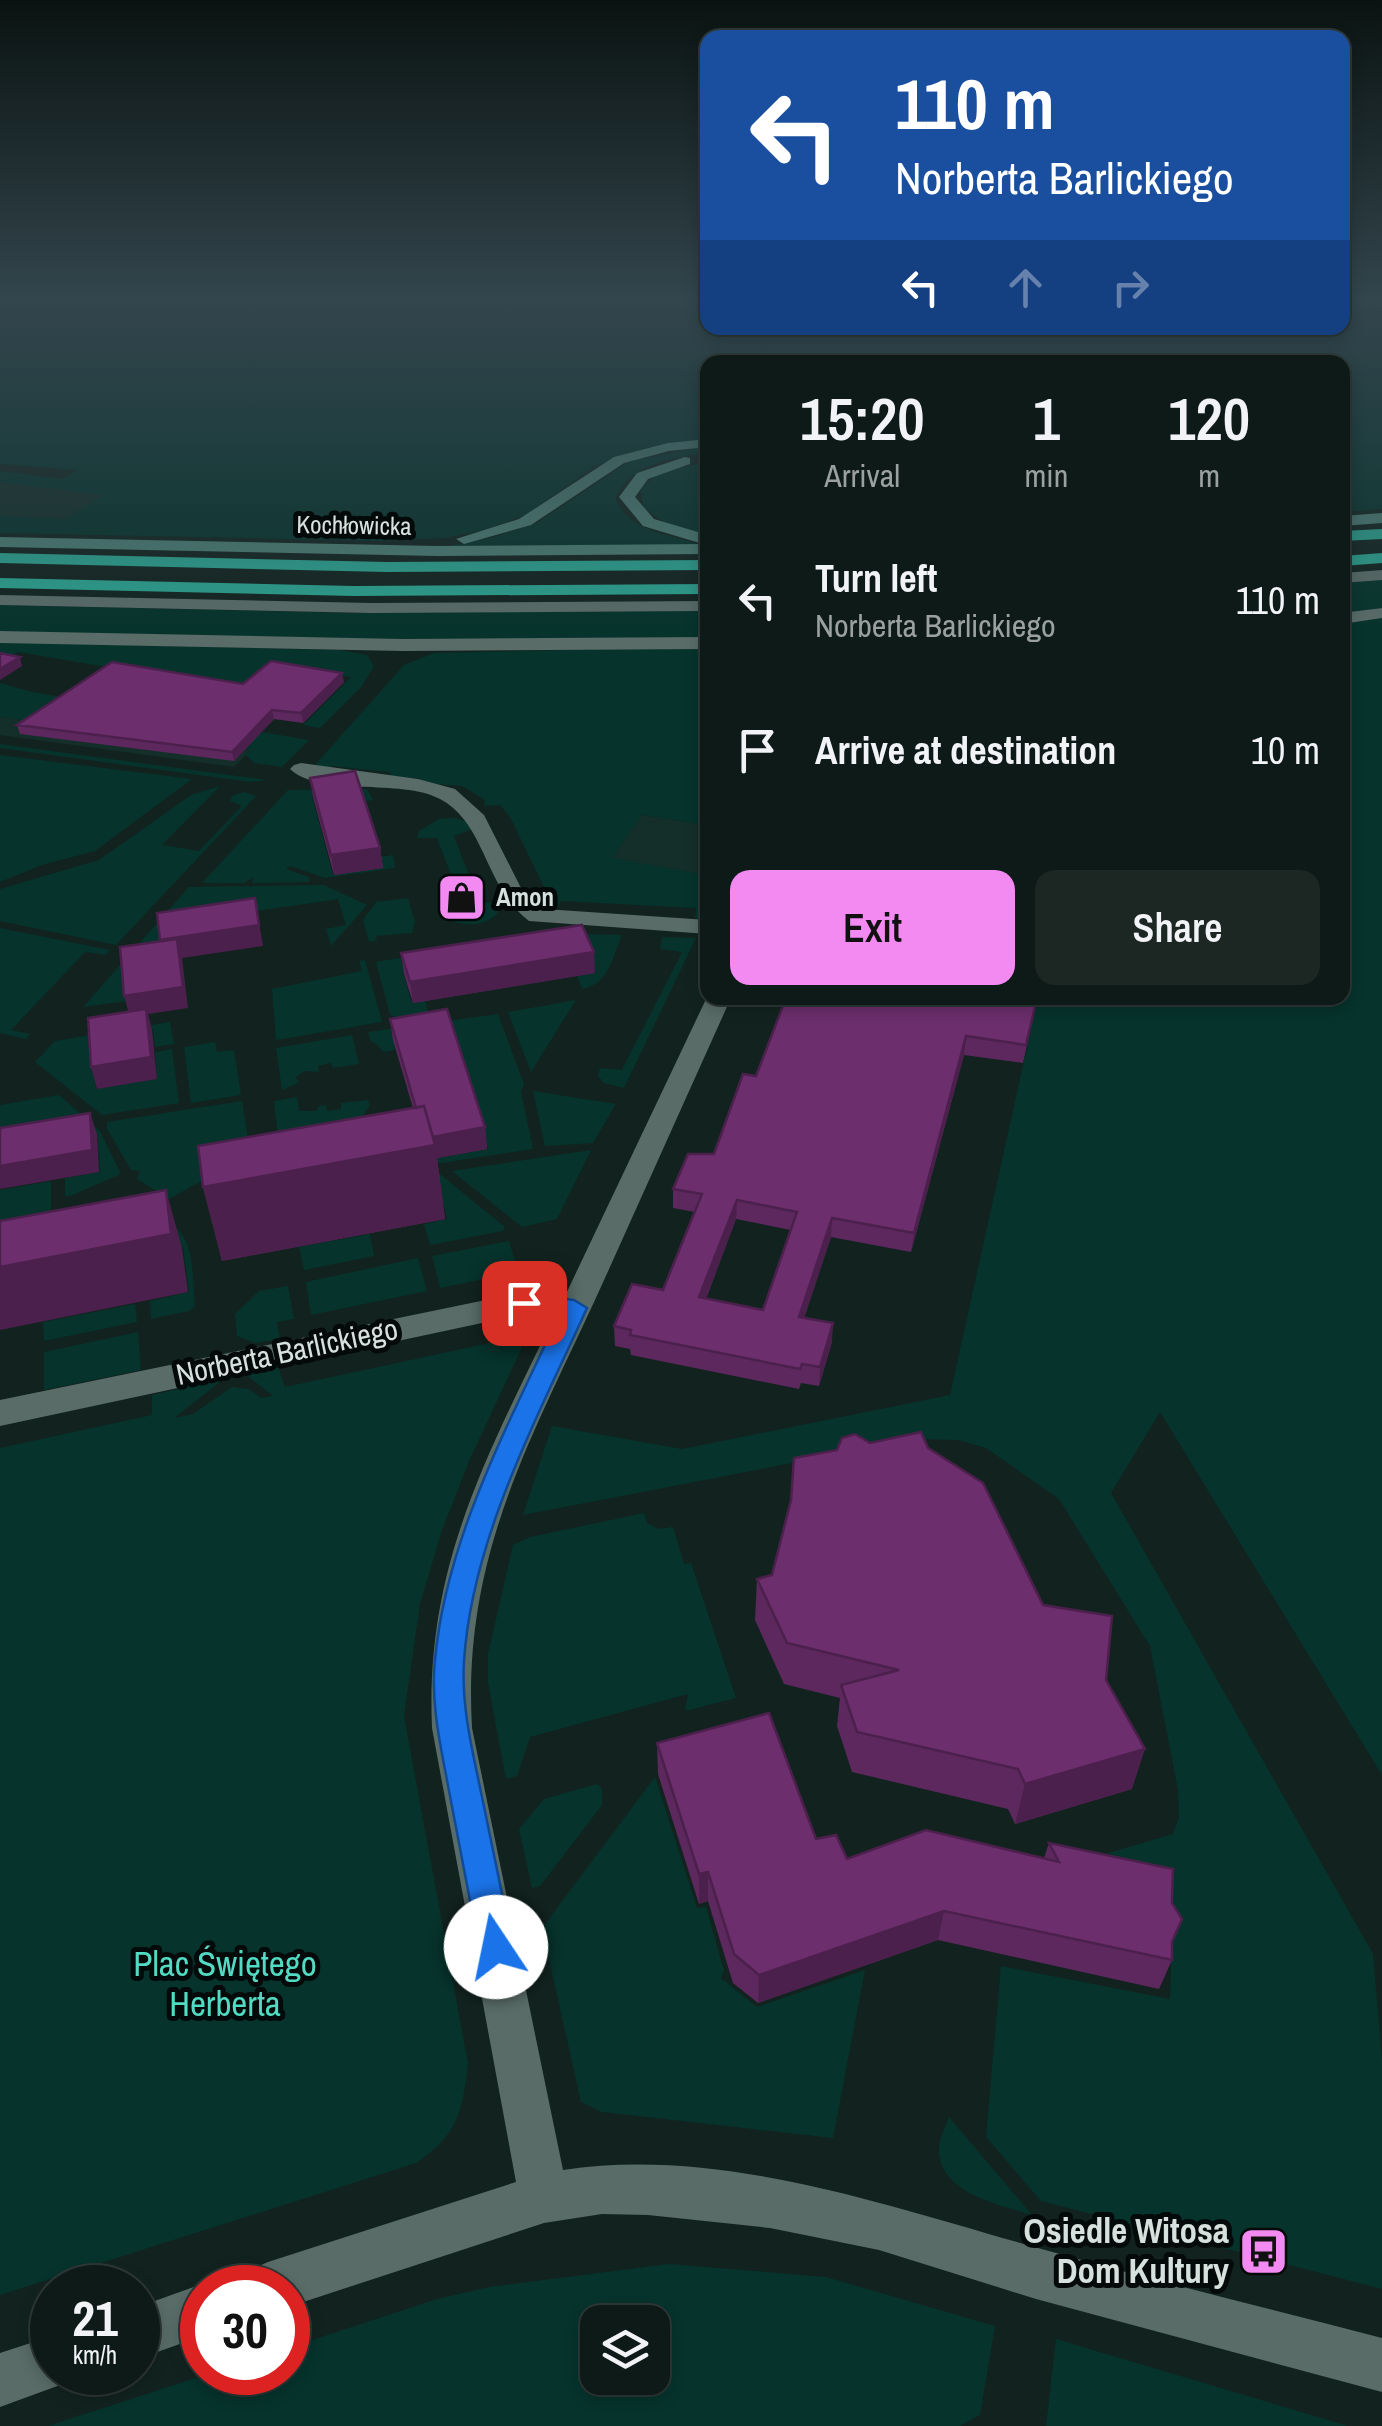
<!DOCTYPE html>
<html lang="en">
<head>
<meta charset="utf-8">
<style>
  body { margin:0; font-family:"Archivo Narrow",sans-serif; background:#1c2724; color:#f1f3f6; height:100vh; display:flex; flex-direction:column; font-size:38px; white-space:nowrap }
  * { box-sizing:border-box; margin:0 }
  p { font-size:32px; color:#9ba1a1 }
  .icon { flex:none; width:55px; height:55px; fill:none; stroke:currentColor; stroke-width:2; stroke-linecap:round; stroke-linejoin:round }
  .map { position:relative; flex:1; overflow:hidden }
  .panel { position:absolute; left:700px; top:355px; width:650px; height:650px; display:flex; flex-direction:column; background:#0e1a17; border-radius:20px; box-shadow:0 5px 15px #0003,0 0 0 2px #2e3836 }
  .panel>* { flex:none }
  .guide { position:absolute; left:700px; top:30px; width:650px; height:305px; border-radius:20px; box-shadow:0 5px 15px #0003,0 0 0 2px #2e3836; background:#1a4fa0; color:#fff; overflow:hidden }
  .controls { position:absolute; left:580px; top:2305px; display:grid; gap:20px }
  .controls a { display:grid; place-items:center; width:90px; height:90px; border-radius:20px; background:#0e1a17; box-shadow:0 5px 15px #0003,0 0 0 2px #2e3836; font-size:50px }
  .speed { position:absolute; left:30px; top:2265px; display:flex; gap:20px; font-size:50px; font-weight:700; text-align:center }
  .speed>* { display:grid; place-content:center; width:130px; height:130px; border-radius:50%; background:#0e1a17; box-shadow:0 5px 15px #0003,0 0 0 2px #2e3836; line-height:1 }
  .speed small { font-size:25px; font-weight:400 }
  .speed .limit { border:15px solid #d22; background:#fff; color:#111 }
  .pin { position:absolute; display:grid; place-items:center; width:85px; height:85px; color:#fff; margin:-42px; border-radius:20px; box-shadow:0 5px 15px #0006 }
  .me { position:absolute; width:110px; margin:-55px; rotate:349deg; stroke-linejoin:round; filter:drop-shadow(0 0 8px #0008) }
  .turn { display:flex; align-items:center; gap:35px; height:210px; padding:0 30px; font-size:45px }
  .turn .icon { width:130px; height:130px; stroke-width:2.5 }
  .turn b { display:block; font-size:70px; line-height:85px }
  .lanes { display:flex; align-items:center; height:95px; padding:0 30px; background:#0003; justify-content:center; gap:50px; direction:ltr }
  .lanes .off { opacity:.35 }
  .eta { display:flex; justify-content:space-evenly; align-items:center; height:170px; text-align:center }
  .eta b { font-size:60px; font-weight:600; line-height:70px }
  .action { display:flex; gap:20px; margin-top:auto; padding:20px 30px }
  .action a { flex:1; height:115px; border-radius:20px; background:#f28af2; color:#111; font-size:40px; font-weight:600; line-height:115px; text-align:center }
  .action a+a { background:#1c2724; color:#f1f3f6 }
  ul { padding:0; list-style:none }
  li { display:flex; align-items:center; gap:30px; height:150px; padding:0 30px }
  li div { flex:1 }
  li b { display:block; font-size:38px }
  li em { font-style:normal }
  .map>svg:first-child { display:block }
</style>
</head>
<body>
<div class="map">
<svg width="1382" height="2426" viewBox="0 0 1382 2426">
  <rect width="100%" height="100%" fill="#12231f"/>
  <!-- built -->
  <path fill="#142e29" d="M0 482 117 496 71 523 0 520Z
    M0 717 251 750 234 767 0 735Z
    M642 815 707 825V875L611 859Z"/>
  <!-- green -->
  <path fill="#06332c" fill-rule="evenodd" d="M0 298H707L708 328H1342L1343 298H1382V509L1343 512 1342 362H708L707 440 624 454 594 467 525 515 481 531 445 538 383 541 0 533V516L65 519 104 495 0 482V471L61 479 78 470 0 464Z
    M707 446V453C677 457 626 464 616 499 629 534 674 534 700 545L449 546 494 537 537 523 630 461Z
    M707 461V535L665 523 643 507 641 489 656 475Z
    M1382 580V608L1343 614V583Z
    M0 605 350 613 708 611 707 638 447 640 0 632Z
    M1382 618V1775L1160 1412 1111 1493 1373 1954 1382 2061V2289L1041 2201 986 2137 1001 1966 1170 1999 1173 1897 1058 1868 1173 1834 1179 1817 1178 1790 1150 1646 1059 1499 986 1448 959 1440 916 1439 523 1515 552 1426 682 1449 950 1395 1038 998H1342L1343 624Z
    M0 642 340 650 367 655 374 666 362 686 320 728 303 725 351 677 272 668 243 690 18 652 12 656 0 654Z
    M707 647V825L642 815 612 858 707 875V904L701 918H695L696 908 560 901 558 908 545 907 533 898 547 893 510 817 500 805 484 806 485 800 462 786 424 783 418 778 392 777 389 772 332 766 328 770 315 765 404 665 434 653Z
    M0 683 32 692 309 740 282 767 254 763 246 755 250 750 0 717Z
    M0 744 267 780 250 782 0 748Z
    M0 755 192 779 95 851 42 865 0 882Z
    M220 786 162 845 199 851 242 806 230 801 232 796 244 792 256 796 116 945 0 921V889L99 860 191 795Z
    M367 789 373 800 363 802 358 790 312 797 333 875 383 868 380 857 393 855 395 868 325 878 290 866 286 869 309 877V882L252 883 253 877 245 883H202L288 790Z
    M455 818 468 822 473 829 454 836 480 904 500 901 502 905C493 927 468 927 448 920L443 910 479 903 473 891 458 893 437 838H417L419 831 439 819Z
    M324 885 367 905 331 946 326 929 346 925 338 899 251 912 164 961 127 1001 83 1007 189 887Z
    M408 898 415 923 412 933 376 936 377 940 369 942 363 920 376 902Z
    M0 928 110 950 106 955 85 952 11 1030 30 1034 26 1039 0 1033Z
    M544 933 622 935C612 958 609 984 582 989L577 976 596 973 584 945 403 973 412 1003 425 1001 429 1014 398 1018 390 1015 376 962Z
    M662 937 696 938 624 1088 604 1083 598 1076 600 1068 622 1070 682 952 660 949Z
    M365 960 382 1022 276 1040 272 989 362 971 359 961Z
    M576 1000 531 1072 508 1012Z
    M498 1014 524 1084 521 1092 533 1149 441 1163H409L488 1149 450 1030 393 1039 395 1050 383 1052 377 1044 371 1042 368 1032Z
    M170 1022 174 1044 155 1047 153 1029 93 1039 96 1089 157 1079 155 1052 172 1049 179 1103 102 1115 35 1062 55 1041Z
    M352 1035 359 1064 333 1068 331 1063 318 1066 319 1072 304 1071 295 1078 300 1082 282 1090 276 1048Z
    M215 1042 217 1052 234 1050 241 1095 191 1103 184 1047Z
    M533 1091 616 1104 593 1143 545 1146Z
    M59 1095 100 1131 121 1174 70 1196H65V1178L100 1172 97 1133 0 1150V1105Z
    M297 1097 299 1111H316L319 1106 326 1105 327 1111 341 1109V1103L368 1100 370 1105 362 1117 352 1121 278 1135 274 1101Z
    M242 1101 248 1138 216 1173 169 1199 137 1179 140 1171 131 1170 107 1129V1122Z
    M591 1150 557 1219 522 1227 452 1171Z
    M436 1171 505 1227 503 1231 430 1245 424 1224 447 1219Z
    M51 1181V1218L0 1227V1190Z
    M171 1224C196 1239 192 1279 195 1306L189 1311 151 1319 150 1301 189 1292 183 1247 0 1282Z
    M370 1234 374 1256 304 1270 299 1247Z
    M509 1241 523 1288 501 1294 494 1277 440 1288 432 1256Z
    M418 1258 427 1291 311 1315 306 1282Z
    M288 1286 294 1319 277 1322 280 1339 255 1343 237 1336 235 1314 259 1291Z
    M135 1304 137 1322 44 1341 43 1322Z
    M506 1320 519 1328 524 1343 470 1459 442 1530 420 1604 404 1716 468 2064C462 2113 458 2135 416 2163L0 2295V1448L152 1415V1395L225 1378 174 1418 193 1414 232 1387 249 1389 261 1398 273 1396 245 1374 278 1367 285 1387 499 1341Z
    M138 1332 141 1370 44 1390V1352Z
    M644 1513 647 1523 658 1529 673 1527 684 1564 691 1563 736 1698 685 1711 688 1694 530 1737 517 1776 506 1779 488 1683V1654L513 1545 530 1537Z
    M655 1777 697 1908 706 1907 724 1971 721 1978 757 2007 865 1970 833 2138 602 2112 581 2102 542 1928Z
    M597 1784 602 1789V1805L540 1886 532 1888 519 1829 544 1799Z
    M949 2117 1032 2215C1000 2205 937 2193 939 2148 939 2139 946 2126 949 2117Z
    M669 2264 826 2277 995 2326 980 2415 960 2426H48L211 2373 288 2372V2348L437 2299 489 2287ZM652 2322V2378H598V2322Z
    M1056 2339 1348 2426H1046Z"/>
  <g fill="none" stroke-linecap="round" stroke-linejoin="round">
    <!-- minor -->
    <path fill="#596c68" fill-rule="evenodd" d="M301 763 418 779 455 789 484 815 521 888 544 909 708 920V934L529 921C485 889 486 823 440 799 401 778 319 797 290 769L294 765Z
      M708 995 731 998C687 1095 644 1192 600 1289 531 1440 462 1555 472 1728L563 2170C720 2146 888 2206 1038 2248 1152 2280 1267 2308 1382 2338V2392L1036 2299 879 2250 770 2228 648 2215 602 2214 544 2223 288 2307V2288H242L250 2270 268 2262 516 2182 432 1728C425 1567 486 1458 554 1317L524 1314 0 1426V1400L524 1292 565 1296Z
      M202 2284 210 2288H202V2336L138 2359V2307Z
      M52 2336V2372H74L71 2381 0 2407V2353Z"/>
    <!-- tertiary -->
    <path fill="#596c68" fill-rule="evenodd" d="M1382 570V580L1342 583V573Z
      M0 595 371 603 708 601V611L371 613 0 605Z
      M1382 608V618L1342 624V613Z
      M0 631 403 639 708 637V649L403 651 0 643Z"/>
    <!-- secondary -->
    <path fill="#4c7c73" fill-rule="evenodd" d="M708 439V447L669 451 624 463 531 525 464 544 456 539 519 519 614 457 668 443Z
      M685 457 690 458V464L648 479 635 497 654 519 708 535V543L703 544 643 526 619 497 637 473Z
      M1382 513V523L1342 526V516Z
      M0 537 437 546 708 544V554L437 556 0 547Z"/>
    <!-- motorway -->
    <path fill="#2ca18e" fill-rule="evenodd" d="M1382 529V539L1342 541V531Z
      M0 553 387 562 708 560V570L387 572 0 563Z
      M1382 553V563L1342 566V556Z
      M0 578 354 586 708 584V594L354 596 0 588Z"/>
  </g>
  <!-- wall -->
  <path fill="#5d285e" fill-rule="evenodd" d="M344 682 303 723 274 719 234 761 20 734 17 725 243 684Z
    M310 778 380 848 383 868 334 875 313 797Z
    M401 953 595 973 413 1003 404 974Z
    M776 998H1037L1023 1063 964 1055 911 1252 831 1237 804 1318 832 1342 819 1386 801 1383 799 1389 631 1355 630 1349 615 1346 614 1326 663 1290 695 1212 673 1208V1189L714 1154 756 1076 783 1007 775 1006ZM736 1219 791 1230 763 1310 706 1299Z
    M390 1019 485 1127 487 1149 437 1158 445 1219 222 1261 203 1187 413 1108 393 1040Z
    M870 1443 928 1448 1043 1605 1106 1680 1132 1789 1015 1824 1008 1809 852 1772 837 1726 840 1698 784 1684 755 1620 757 1579 772 1575Z
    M657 1743 847 1859 1044 1858 1049 1843 1172 1943V1960L1159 1989 938 1940 758 2003 733 1983 708 1901 699 1904 658 1774Z"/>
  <!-- shaded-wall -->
  <path fill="#4c204c" d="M20 657 22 666 0 680V669Z
    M342 673 344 682 303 723 301 713Z
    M272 710 274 719 234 761 232 752Z
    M380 848 383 868 334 875 331 855Z
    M255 898 263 946 182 958 188 1008 148 1014 152 1030 157 1079 97 1089 91 1067 130 1017 124 996 183 987 160 940Z
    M594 952 595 973 413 1003 410 982Z
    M966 1036 964 1055 911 1252 914 1233Z
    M90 1113 97 1134 99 1172 0 1189V1166Z
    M485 1127 487 1149 437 1158 445 1219 222 1261 203 1187 425 1138Z
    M166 1190 182 1248 188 1292 0 1330V1267Z
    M737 1200 736 1219 699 1317V1297Z
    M832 1218 831 1237 798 1336 799 1317Z
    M833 1323 832 1342 819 1386 820 1367Z
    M1145 1749 1132 1789 1015 1824 1025 1784Z
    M708 1872V1901L699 1904V1874Z
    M944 1911 938 1940 758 2003 759 1975Z"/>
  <!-- building -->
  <path fill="#6c2e6d" stroke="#4c204c" stroke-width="2.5" fill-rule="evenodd" d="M0 653 20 657 0 669Z
    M271 661 342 673 301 713 272 710 232 752 17 725 112 662 243 684Z
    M355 771 380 848 331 855 310 778Z
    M255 898 259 925 160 940 157 913Z
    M582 925 594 952 410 982 401 953Z
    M177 939 183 987 124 996 120 947Z
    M786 998H1037L1026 1045 966 1036 914 1233 832 1218 799 1317 833 1323 820 1367 802 1364 800 1369 630 1335 631 1330 614 1326 632 1284 663 1290 702 1194 673 1189 688 1154H714L743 1074 756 1076ZM737 1200 797 1212 763 1310 699 1297Z
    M146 1009 151 1057 91 1067 88 1018Z
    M447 1009 485 1127 433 1137 424 1106 416 1108 390 1019Z
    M424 1106 435 1145 203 1187 198 1146Z
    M90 1113 92 1150 0 1166V1128Z
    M166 1190 171 1234 0 1267V1221Z
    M921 1432 928 1448 983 1483 1043 1605 1112 1616 1106 1680 1145 1749 1025 1784 1018 1769 857 1732 841 1685 899 1670 787 1643 757 1579 772 1575 791 1500 794 1458 837 1450 842 1438 855 1434 870 1443Z
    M769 1713 816 1839 836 1835 847 1859 926 1830 1059 1862 1049 1843 1173 1869 1172 1903 1182 1919 1172 1942V1960L944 1911 759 1975 734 1954 708 1872 699 1874 657 1743Z"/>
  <!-- sky -->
  <linearGradient id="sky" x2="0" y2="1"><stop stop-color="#0a1311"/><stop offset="0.47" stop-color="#33454d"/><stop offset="1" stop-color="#33454d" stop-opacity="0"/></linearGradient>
  <rect width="1382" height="638" fill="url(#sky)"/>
  <!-- route -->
  <path fill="#1a73e8" stroke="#114b97" stroke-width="2.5" d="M524 1294 574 1300 587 1308C537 1419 472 1538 464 1661 461 1707 473 1753 482 1797 492 1847 503 1897 513 1947L508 1959 496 1964 484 1959 479 1947C469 1897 460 1847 450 1796 442 1752 430 1705 435 1660 446 1538 509 1424 559 1315L516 1309 512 1303Z"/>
  <!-- icons -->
  <defs>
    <symbol id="shop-square" viewBox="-11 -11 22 22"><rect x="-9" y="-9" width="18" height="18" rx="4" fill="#f28af2" stroke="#040a09"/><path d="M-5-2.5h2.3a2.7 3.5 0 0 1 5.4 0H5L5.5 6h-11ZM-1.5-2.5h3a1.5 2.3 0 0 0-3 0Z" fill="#111"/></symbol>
    <symbol id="bus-square" viewBox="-11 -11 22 22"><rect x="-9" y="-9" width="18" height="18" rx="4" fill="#f28af2" stroke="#040a09"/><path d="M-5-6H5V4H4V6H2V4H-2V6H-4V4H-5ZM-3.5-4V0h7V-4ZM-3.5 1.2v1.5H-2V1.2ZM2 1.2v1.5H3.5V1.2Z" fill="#111"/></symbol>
  </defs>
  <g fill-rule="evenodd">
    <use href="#shop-square" x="434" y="870" width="55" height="55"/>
    <use href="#bus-square" x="1236" y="2224" width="55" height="55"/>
  </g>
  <g text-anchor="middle" stroke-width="10" stroke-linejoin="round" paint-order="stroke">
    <!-- far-street labels -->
    <g font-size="25" fill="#d6e1de" stroke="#040a09">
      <text transform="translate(354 525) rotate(1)" y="9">Kochłowicka</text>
    </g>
    <!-- far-poi labels -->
    <g font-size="25" font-weight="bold" fill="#d6e1de" stroke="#040a09" text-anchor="start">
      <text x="496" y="906">Amon</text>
    </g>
    <!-- street labels -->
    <g font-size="30" fill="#d6e1de" stroke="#040a09">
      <text transform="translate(287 1352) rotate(-12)" y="10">Norberta Barlickiego</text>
    </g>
    <!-- near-park labels -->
    <g font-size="35" fill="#53dac3" stroke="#040a09">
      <text x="225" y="1976">Plac Świętego<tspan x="225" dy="40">Herberta</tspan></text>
    </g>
    <!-- near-poi labels -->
    <g font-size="35" font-weight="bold" fill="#d6e1de" stroke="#040a09" text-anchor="end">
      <text x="1229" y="2243">Osiedle Witosa<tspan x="1229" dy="40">Dom Kultury</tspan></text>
    </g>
  </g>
</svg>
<div class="controls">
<a><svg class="icon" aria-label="layers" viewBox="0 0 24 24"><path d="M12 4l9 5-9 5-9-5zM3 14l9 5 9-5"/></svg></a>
</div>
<div class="speed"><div>21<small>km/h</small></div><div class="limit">30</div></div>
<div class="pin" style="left:524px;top:1303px;background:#d93025"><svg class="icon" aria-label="arrive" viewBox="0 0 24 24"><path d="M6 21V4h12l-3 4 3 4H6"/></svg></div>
<svg class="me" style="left:496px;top:1947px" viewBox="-20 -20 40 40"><circle r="19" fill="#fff"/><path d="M0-13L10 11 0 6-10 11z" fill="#1a73e8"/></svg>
<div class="guide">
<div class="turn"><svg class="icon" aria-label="left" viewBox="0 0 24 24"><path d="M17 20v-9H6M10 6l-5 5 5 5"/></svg><div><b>110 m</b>Norberta Barlickiego</div></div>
<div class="lanes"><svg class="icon" aria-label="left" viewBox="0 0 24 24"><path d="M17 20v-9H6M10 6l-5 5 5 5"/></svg><svg class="icon off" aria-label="ahead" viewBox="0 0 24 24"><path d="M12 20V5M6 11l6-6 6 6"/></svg><svg class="icon off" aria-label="right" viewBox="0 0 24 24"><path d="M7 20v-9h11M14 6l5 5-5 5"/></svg></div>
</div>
<section class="panel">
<div class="eta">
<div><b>15:20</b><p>Arrival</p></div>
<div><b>1</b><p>min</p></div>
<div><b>120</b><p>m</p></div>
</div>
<ul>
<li><svg class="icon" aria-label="left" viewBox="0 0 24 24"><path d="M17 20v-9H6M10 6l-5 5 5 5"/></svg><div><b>Turn left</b><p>Norberta Barlickiego</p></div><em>110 m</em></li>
<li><svg class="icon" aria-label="arrive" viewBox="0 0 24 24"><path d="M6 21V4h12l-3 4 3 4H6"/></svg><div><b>Arrive at destination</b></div><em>10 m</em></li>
</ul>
<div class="action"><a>Exit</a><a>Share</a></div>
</section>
</div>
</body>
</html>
